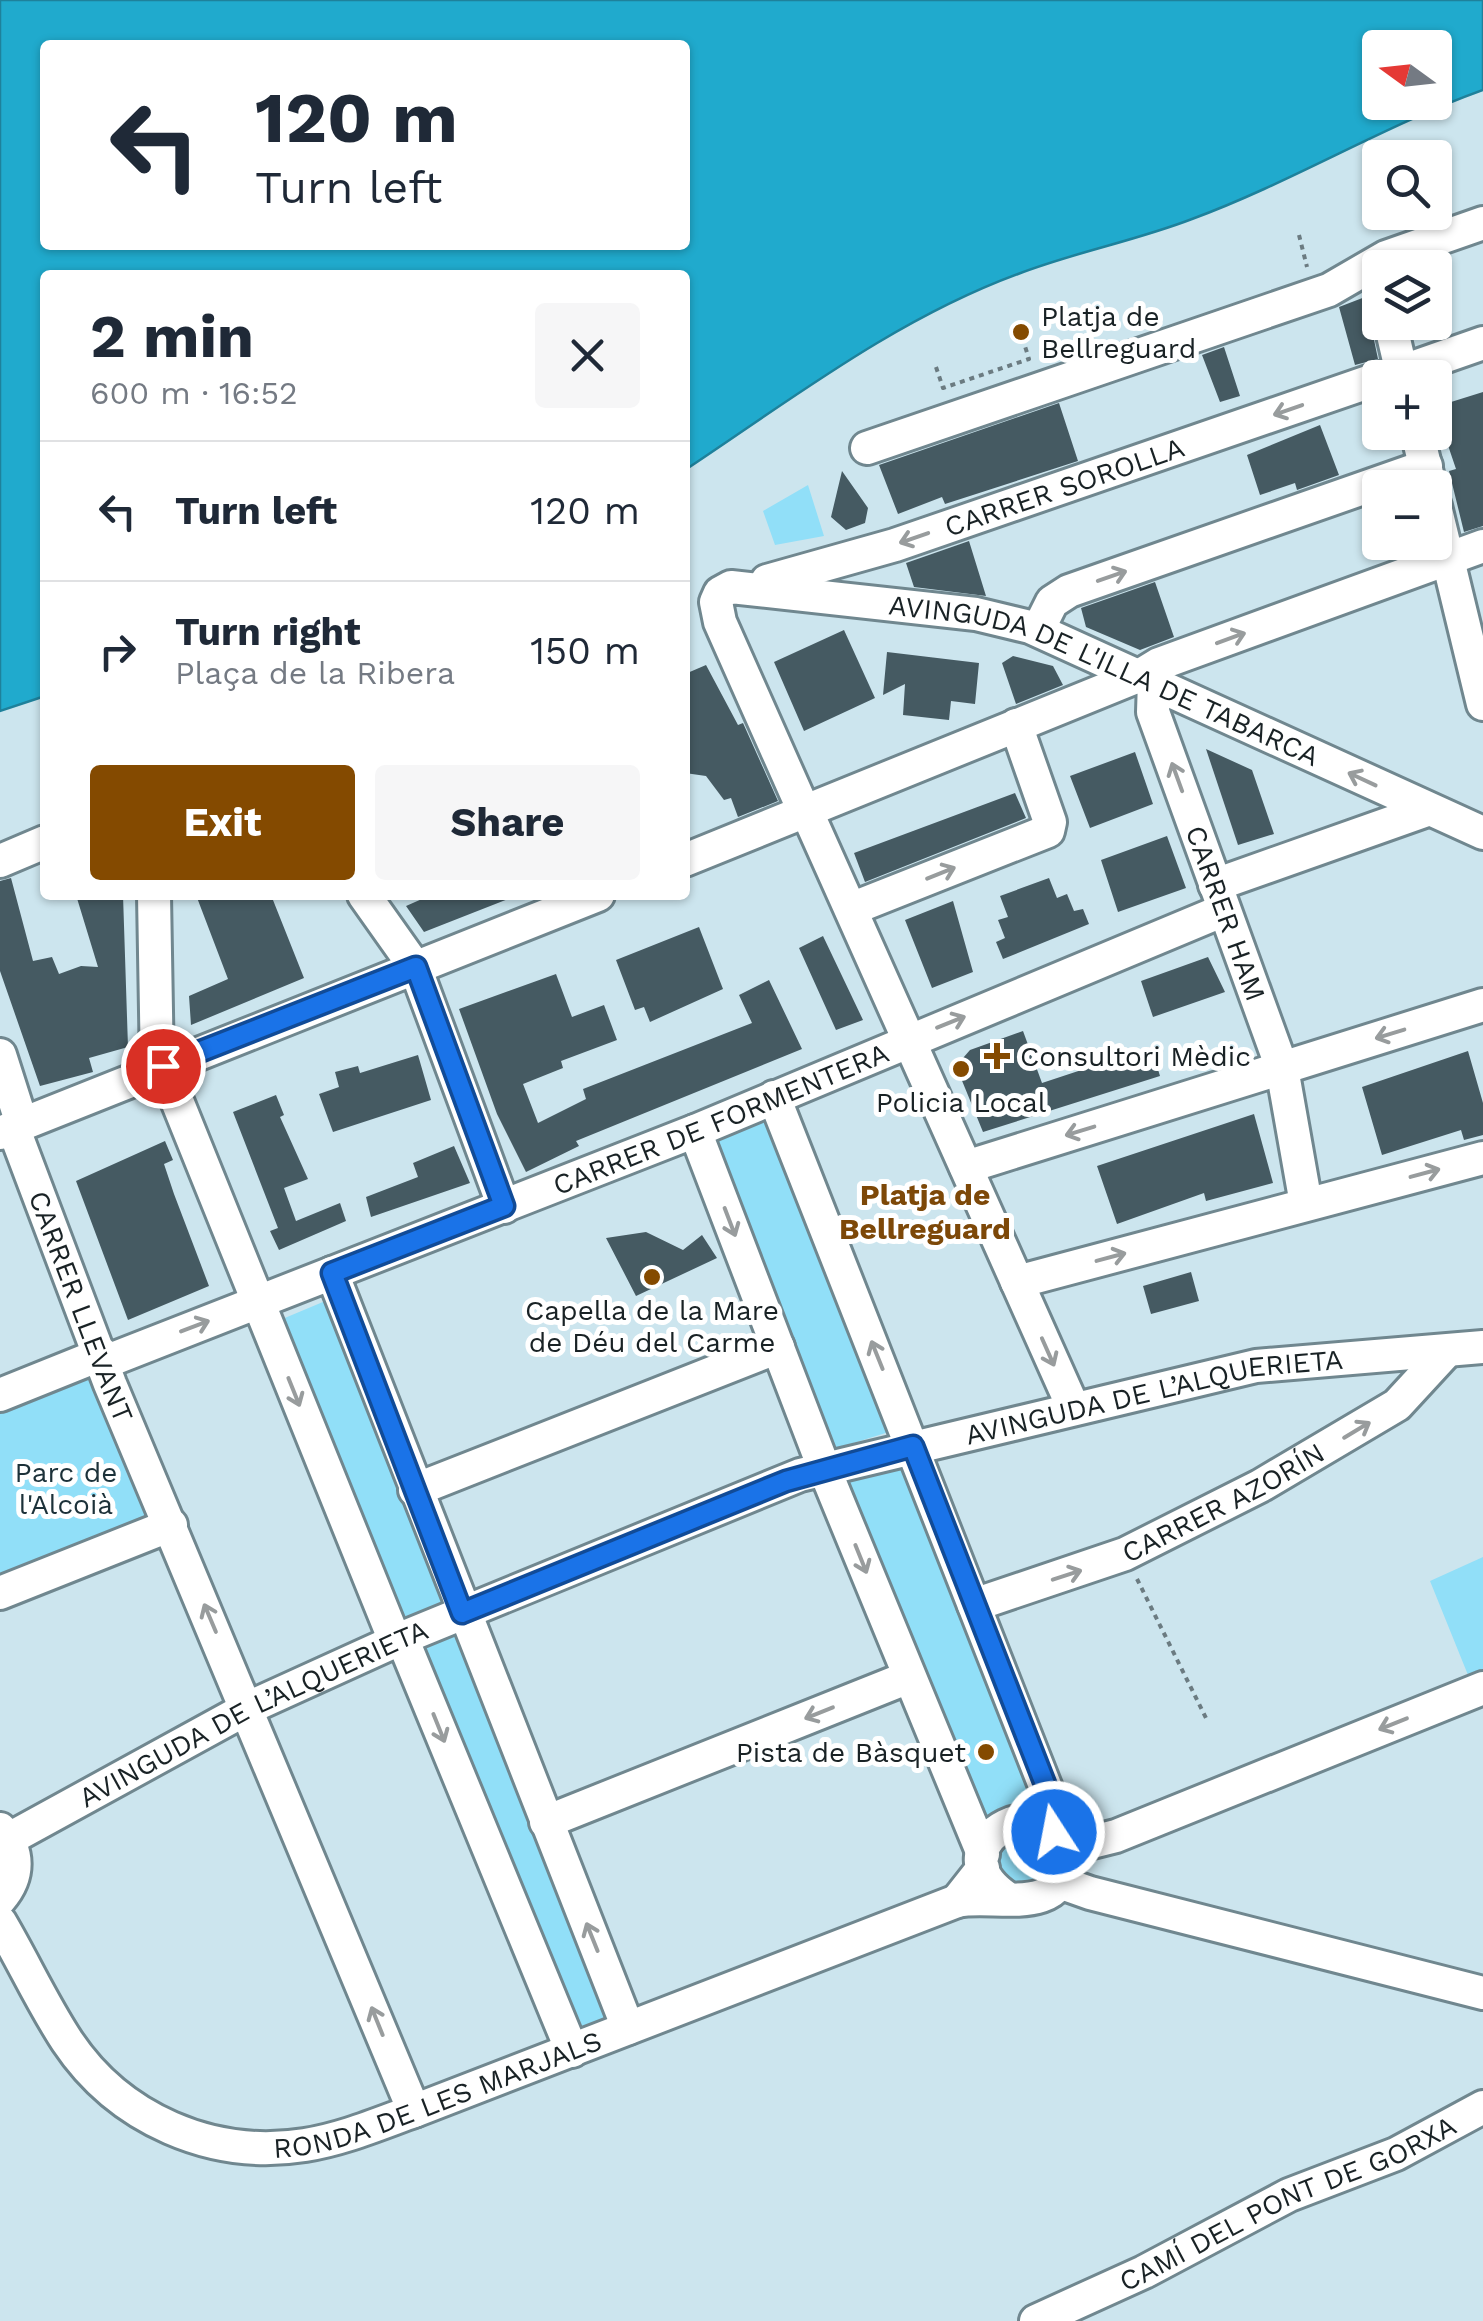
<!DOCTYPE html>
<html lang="en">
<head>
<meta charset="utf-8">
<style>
  body { margin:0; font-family:"Work Sans",sans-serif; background:#f6f6f7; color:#1f2937; height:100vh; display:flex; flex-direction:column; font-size:38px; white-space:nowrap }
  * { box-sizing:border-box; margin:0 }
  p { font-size:32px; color:#747a83 }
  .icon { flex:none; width:55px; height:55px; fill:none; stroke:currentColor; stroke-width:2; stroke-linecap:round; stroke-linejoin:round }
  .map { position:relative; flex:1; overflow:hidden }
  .details { position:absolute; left:40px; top:270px; width:650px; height:630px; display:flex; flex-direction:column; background:#fff; border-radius:10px; box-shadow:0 2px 8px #0004 }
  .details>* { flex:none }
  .top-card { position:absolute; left:40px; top:40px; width:650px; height:210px; border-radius:10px; box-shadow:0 2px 8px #0004; background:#fff; color:#1f2937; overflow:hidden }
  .needle { width:65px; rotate:285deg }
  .fabs { position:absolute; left:1362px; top:30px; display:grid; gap:20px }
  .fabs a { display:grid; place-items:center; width:90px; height:90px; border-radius:10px; background:#fff; box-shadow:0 2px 8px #0004; font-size:50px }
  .pin { position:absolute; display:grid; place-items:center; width:85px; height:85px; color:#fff; margin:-42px; border:5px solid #fff; border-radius:50%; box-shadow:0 2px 10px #0007 }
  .me { position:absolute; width:110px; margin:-55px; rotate:349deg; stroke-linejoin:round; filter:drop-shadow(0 0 8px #0008) }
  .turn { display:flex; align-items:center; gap:35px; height:210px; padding:0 50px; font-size:45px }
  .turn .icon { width:130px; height:130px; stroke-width:2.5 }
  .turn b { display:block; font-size:70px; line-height:85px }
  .round { display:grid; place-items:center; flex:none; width:105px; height:105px; border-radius:10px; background:#f6f6f7 }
  .overview { display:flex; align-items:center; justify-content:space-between; height:170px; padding:0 50px }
  h1 { font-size:60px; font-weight:700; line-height:75px }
  .button { display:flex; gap:20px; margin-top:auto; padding:20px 50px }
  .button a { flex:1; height:115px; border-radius:10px; background:#844a00; color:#fff; font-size:40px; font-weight:700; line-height:115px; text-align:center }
  .button a+a { background:#f6f6f7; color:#1f2937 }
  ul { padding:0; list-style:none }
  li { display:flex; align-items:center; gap:30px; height:140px; padding:0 50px; border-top:2px solid #e0e1e3 }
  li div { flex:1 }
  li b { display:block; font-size:38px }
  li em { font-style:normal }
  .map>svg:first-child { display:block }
</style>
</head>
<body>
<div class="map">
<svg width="1483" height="2321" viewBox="0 0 1483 2321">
  <rect width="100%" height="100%" fill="#cce5ee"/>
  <!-- green -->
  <path fill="#91dff8" d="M808 485 824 536 775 545 763 511Z
    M769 1112 892 1431 831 1450 709 1137Z
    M330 1299 449 1604 400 1624 280 1320Z
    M86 1369 152 1525 0 1586V1405Z
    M905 1459 1046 1814 983 1834 841 1477Z
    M1483 1557V1670L1468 1675 1430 1581Z
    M462 1630 619 2019 575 2036 418 1647Z
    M999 1860a26 26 0 1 1 52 0a26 26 0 1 1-52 0Z"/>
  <!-- water -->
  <path fill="#20aacd" stroke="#1e819b" stroke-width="2.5" fill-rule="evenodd" d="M0 0H1483V90C1383 126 1292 182 1192 219 1135 241 1075 252 1018 274 896 319 792 399 685 470V275H45V696L0 711ZM45 45H685V245H45ZM1380 48H1435V102H1380Z"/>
  <!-- building -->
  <path fill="#455a62" d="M1365 297 1378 359 1355 365 1339 307Z
    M1224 347 1240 396 1220 402 1202 355Z
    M1483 392V526L1464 532 1449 471 1456 469 1435 407Z
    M1059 403 1078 461 945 504 942 497 898 514 879 465Z
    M1320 425 1339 475 1297 490 1295 483 1260 495 1247 455Z
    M842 471 868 508 865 523 846 530 831 517Z
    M969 541 986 596 914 587 906 563Z
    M1155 582 1174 637 1140 650 1086 627 1081 608Z
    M844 630 875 698 804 731 774 662Z
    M887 652 979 663 975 704 951 701 949 720 903 715 905 684 883 695Z
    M1013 656 1053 666 1063 685 1016 704 1002 663Z
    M706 665 738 725 743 723 778 801 738 817 731 798 724 800 706 776 685 773V674Z
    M1206 749 1252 770 1274 834 1238 845Z
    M1135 752 1153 804 1090 828 1070 776Z
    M1015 793 1026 818 865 882 854 853Z
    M1167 836 1186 888 1118 912 1101 860Z
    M11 878 33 961 52 957 59 974 81 966 98 967 76 895H123L128 1047 89 1058 93 1072 40 1086 0 971V881Z
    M1049 878 1057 898 1067 894 1074 911 1083 909 1089 924 1003 959 996 942 1005 938 998 920 1008 917 1000 896Z
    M196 895H271L304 978 191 1025 189 996 228 979Z
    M431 895H516V896L424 932 406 906Z
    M953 901 973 972 932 988 905 920Z
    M699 927 723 989 650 1022 644 1007 635 1010 616 960Z
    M823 936 863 1020 836 1030 799 948Z
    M1208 957 1225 992 1153 1017 1141 981Z
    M556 974 572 1017 604 1005 617 1040 561 1061 563 1068 523 1084 538 1123 586 1099 583 1089 752 1023 739 995 769 980 802 1049 576 1141 579 1146 526 1172 497 1114 459 1009Z
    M1023 1031 1042 1083 1151 1047 1160 1076 983 1132 956 1066 970 1050Z
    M1468 1051 1483 1103V1135L1464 1140 1461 1130 1382 1155 1362 1087Z
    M418 1055 431 1100 333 1132 319 1094 339 1087 335 1072 358 1066 360 1073Z
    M276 1095 284 1115 280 1117 308 1179 284 1188 296 1221 340 1203 346 1221 279 1250 270 1231 278 1228 233 1112Z
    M1254 1114 1273 1183 1206 1201 1204 1193 1117 1224 1097 1166Z
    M165 1141 173 1160 164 1164 174 1194 209 1286 128 1320 76 1181Z
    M454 1146 470 1183 371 1217 366 1197 418 1177 413 1163Z
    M646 1232 683 1250 702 1235 717 1258 636 1296 606 1238Z
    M1191 1272 1199 1301 1151 1314 1143 1286Z"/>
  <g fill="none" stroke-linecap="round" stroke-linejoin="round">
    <defs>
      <g id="minor">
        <path d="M1390 322 1403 378"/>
        <path d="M1383 378 1483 343"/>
        <path d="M1417 432 1430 486"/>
        <path d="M867 448 1329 290 1386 257 1483 223"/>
        <path d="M1435 506 1483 704"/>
        <path id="s1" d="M767 581 895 545 1380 378"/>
        <path d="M1038 630 1052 602 1069 591 1426 466"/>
        <path id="s2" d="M1154 681 1153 712 1282 1068 1306 1204"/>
        <path d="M806 810 1073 1407"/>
        <path id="s3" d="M804 811 720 622 716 602 720 593 731 587 976 614 1030 627 1483 833"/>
        <path d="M685 860 1141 675 1159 664 1483 546"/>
        <path d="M0 861 45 842"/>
        <path d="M1215 885 1427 810"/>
        <path d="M154 895 157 1069"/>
        <path d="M364 895 415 967 504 1207"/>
        <path d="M851 909 1048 831 1050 822 1016 725"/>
        <path d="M0 1055 22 1124"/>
        <path d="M163 1066 395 1641"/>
        <path d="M774 1097 1051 1801 1054 1831"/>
        <path id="s4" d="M13 1127 110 1384 414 2111"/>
        <path d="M695 1131 824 1468 983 1854"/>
        <path d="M0 1133 598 895"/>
        <path d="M966 1167 1483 1005"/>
        <path d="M332 1273 628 2028"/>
        <path d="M1017 1282 1483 1158"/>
        <path id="s5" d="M105 1362 695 1131 1224 910"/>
        <path d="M0 1395 102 1354"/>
        <path d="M415 1490 778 1347"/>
        <path d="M0 1593 171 1525"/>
        <path id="s6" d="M974 1605 1125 1554 1260 1486 1397 1405 1444 1354"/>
        <path d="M402 1638 572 2051"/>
        <path d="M546 1822 909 1677"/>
        <path d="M0 1829C19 1851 20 1876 0 1899"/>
        <path id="s7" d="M9 1839 248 1708 402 1638 800 1475 1256 1366 1483 1347"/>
        <path d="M1064 1849 1116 1836 1483 1688"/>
        <path d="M983 1868 957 1901C992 1893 1063 1918 1065 1861 1068 1776 923 1840 1007 1898"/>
        <path d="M1059 1882 1090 1893 1483 1993"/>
        <path id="s8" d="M0 1922C23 1961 42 2003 67 2041 119 2119 212 2160 305 2145 343 2139 378 2124 414 2111L957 1901"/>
        <path id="s9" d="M1036 2321 1144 2272 1289 2195 1396 2154 1483 2107"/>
      </g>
    </defs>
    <!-- minor casing -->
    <use href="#minor" stroke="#70878f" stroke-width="38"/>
    <!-- path -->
    <path stroke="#6b7b81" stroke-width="4" stroke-dasharray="5 5" stroke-linecap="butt" d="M1299 235 1307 267
      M936 367 943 388 1029 359 1022 337
      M1137 1579 1206 1718"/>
    <!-- minor -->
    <use href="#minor" stroke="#fff" stroke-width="32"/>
  </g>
  <!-- one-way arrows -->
  <defs><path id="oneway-shaft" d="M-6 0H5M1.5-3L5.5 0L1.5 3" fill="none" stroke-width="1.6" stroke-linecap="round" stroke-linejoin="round" transform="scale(2.5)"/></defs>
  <g stroke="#989c9d">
    <use href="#oneway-shaft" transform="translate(1288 410) rotate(161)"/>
    <use href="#oneway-shaft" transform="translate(914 538) rotate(161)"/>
    <use href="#oneway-shaft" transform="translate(1112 576) rotate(-19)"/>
    <use href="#oneway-shaft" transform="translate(1231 638) rotate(-20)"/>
    <use href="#oneway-shaft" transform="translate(1177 777) rotate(-110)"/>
    <use href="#oneway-shaft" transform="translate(1362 779) rotate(-155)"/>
    <use href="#oneway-shaft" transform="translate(941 873) rotate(-22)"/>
    <use href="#oneway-shaft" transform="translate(951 1022) rotate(-22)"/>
    <use href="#oneway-shaft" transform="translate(1390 1034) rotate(163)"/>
    <use href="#oneway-shaft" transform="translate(1080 1131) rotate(163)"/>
    <use href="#oneway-shaft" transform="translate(1425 1173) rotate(-15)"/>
    <use href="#oneway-shaft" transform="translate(730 1222) rotate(69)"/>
    <use href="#oneway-shaft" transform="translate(1111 1257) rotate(-15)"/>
    <use href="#oneway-shaft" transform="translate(195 1326) rotate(-21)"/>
    <use href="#oneway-shaft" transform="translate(1048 1352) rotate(66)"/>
    <use href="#oneway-shaft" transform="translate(877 1355) rotate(-112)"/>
    <use href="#oneway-shaft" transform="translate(294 1392) rotate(68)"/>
    <use href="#oneway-shaft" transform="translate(1357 1430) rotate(-31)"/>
    <use href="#oneway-shaft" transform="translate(861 1559) rotate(68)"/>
    <use href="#oneway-shaft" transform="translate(1067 1575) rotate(-18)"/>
    <use href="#oneway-shaft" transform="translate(210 1618) rotate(-113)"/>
    <use href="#oneway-shaft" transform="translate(819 1713) rotate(158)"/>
    <use href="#oneway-shaft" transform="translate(1393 1724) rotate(158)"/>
    <use href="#oneway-shaft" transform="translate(439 1728) rotate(68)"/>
    <use href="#oneway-shaft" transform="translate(592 1937) rotate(-112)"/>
    <use href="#oneway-shaft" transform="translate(377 2021) rotate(-112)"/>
  </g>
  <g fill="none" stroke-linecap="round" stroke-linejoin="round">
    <defs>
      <path id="route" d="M163 1066 416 967 504 1206 332 1273 462 1613 786 1481 913 1446 1054 1807V1832"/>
    </defs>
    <!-- route casing -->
    <use href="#route" stroke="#114b97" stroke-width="25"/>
    <!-- route -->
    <use href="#route" stroke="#1a73e8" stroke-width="18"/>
  </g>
  <!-- markers -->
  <g fill="#844a00" stroke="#fff" stroke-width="4">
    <circle cx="1021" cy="332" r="10"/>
    <path d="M992 1041h10v10h10v10h-10v10h-10v-10h-10v-10h10z"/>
    <circle cx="961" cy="1069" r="10"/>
    <circle cx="652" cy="1277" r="10"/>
    <circle cx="986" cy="1752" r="10"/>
  </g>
  <g text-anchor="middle" stroke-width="10" stroke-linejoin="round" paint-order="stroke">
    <!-- poi labels -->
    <g font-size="28" fill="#192225" stroke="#fff" text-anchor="start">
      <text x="1041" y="326">Platja de<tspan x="1041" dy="32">Bellreguard</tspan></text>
      <text x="1020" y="1066">Consultori Mèdic</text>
      <text x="961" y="1112" text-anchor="middle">Policia Local</text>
      <text x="652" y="1320" text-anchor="middle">Capella de la Mare<tspan x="652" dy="32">de Déu del Carme</tspan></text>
      <text x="966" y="1762" text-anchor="end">Pista de Bàsquet</text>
    </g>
    <!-- street labels -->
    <g font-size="28" fill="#192225" stroke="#fff">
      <text dy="10" stroke="none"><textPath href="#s1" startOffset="312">CARRER SOROLLA</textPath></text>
      <text dy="10" stroke="none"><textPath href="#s3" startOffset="638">AVINGUDA DE L'ILLA DE TABARCA</textPath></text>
      <text dy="10" stroke="none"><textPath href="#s2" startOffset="245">CARRER HAM</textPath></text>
      <text dy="10" stroke="none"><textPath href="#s5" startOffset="662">CARRER DE FORMENTERA</textPath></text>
      <text dy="10" stroke="none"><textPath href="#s4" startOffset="192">CARRER LLEVANT</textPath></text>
      <text dy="10" stroke="none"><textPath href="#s7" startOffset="1235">AVINGUDA DE L’ALQUERIETA</textPath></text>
      <text dy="10" stroke="none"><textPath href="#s6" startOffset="270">CARRER AZORÍN</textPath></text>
      <text dy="10" stroke="none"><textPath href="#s7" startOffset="275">AVINGUDA DE L’ALQUERIETA</textPath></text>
      <text dy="10" stroke="none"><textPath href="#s8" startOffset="552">RONDA DE LES MARJALS</textPath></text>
      <text dy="10" stroke="none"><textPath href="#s9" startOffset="278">CAMÍ DEL PONT DE GORXA</textPath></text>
    </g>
    <!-- park labels -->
    <g font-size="28" fill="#1c3139" stroke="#fff">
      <text x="66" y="1482">Parc de<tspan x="66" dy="32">l'Alcoià</tspan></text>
    </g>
    <!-- neighbourhood labels -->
    <g font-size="30" font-weight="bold" fill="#7d4808" stroke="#fff">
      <text x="925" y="1205">Platja de<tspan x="925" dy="34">Bellreguard</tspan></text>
    </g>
  </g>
</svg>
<div class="fabs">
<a><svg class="needle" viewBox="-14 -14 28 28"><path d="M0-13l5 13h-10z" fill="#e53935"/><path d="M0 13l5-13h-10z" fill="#747a83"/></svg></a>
<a><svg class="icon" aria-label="search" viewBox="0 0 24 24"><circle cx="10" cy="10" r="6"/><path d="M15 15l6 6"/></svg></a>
<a><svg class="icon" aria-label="layers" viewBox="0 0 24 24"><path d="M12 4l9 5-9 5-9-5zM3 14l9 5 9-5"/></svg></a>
<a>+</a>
<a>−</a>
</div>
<div class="pin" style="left:163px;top:1066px;background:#d93025"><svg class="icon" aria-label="arrive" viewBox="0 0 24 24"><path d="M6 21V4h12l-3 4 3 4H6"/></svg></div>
<svg class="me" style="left:1054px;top:1832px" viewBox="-20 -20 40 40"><circle r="17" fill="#1a73e8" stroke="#fff" stroke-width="3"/><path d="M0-11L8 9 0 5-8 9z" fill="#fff"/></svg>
<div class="top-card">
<div class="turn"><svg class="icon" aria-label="left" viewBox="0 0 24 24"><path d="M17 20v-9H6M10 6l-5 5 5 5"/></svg><div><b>120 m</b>Turn left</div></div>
</div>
<section class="details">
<div class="overview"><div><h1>2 min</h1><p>600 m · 16:52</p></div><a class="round"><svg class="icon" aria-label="close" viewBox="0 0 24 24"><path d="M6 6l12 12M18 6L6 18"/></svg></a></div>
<ul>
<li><svg class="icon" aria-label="left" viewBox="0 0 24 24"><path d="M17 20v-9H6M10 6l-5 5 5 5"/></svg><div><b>Turn left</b></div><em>120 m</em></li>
<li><svg class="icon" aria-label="right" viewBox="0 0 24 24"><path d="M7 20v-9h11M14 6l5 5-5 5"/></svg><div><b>Turn right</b><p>Plaça de la Ribera</p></div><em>150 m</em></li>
</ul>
<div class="button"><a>Exit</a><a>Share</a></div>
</section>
</div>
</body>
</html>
